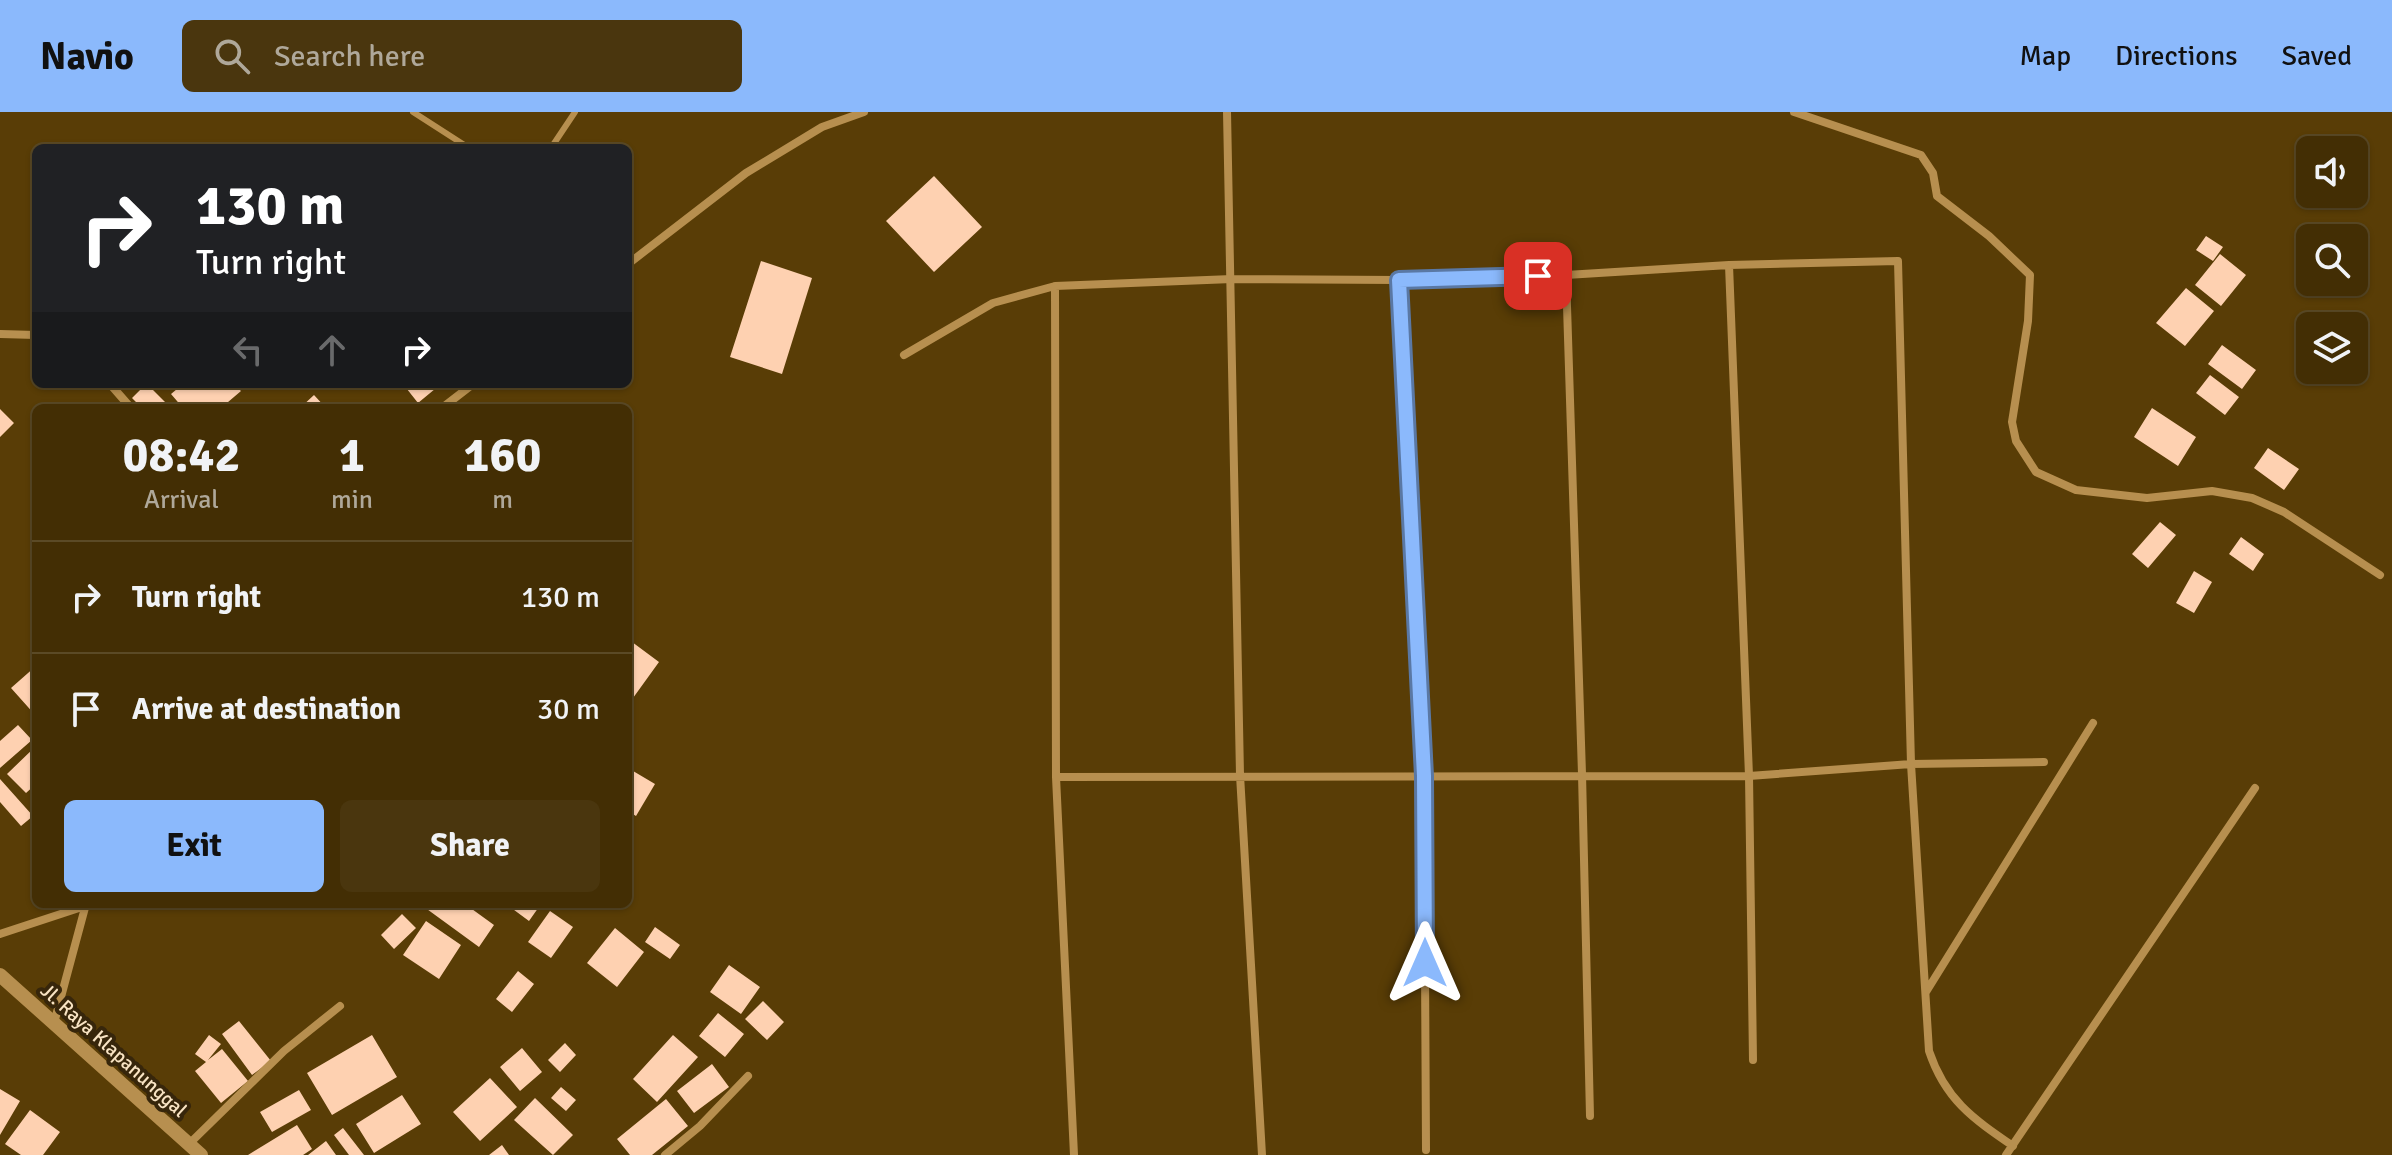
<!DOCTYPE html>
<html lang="en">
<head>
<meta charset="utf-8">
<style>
  body { margin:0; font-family:Signika,sans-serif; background:#4a360e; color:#f1f3f6; height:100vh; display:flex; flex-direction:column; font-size:30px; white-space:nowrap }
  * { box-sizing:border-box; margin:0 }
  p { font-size:26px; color:#afa89a }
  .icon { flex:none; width:44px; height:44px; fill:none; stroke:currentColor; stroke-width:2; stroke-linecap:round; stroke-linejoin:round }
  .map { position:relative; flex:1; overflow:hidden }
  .details { position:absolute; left:32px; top:292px; width:600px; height:504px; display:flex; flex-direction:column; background:#432e04; border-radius:12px; box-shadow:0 2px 6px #0004,0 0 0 2px #5b4a26 }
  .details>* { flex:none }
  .hud { position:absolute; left:32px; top:32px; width:600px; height:244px; border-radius:12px; box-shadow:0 2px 6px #0004,0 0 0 2px #5b4a26; background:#202124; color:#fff; overflow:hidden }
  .tools { position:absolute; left:2296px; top:24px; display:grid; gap:16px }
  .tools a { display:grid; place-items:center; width:72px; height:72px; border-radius:12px; background:#432e04; box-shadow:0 2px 6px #0004,0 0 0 2px #5b4a26; font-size:40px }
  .pin { position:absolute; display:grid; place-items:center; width:68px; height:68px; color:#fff; margin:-34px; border-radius:16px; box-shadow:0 4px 12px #0006 }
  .me { position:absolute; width:88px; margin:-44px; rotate:0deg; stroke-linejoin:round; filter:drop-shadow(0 0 6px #0008) }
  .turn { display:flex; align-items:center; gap:28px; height:168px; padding:0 32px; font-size:36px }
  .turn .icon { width:104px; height:104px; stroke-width:2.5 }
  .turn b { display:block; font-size:56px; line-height:68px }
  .lanes { display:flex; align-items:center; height:76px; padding:0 32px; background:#0003; justify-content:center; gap:40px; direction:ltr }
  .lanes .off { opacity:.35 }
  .eta { display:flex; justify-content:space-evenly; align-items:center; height:136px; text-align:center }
  .eta b { font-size:48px; font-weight:700; line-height:56px }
  .primary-button { display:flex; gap:16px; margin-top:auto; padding:16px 32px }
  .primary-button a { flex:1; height:92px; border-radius:12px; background:#8bb9fc; color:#111; font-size:32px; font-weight:700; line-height:92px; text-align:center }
  .primary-button a+a { background:#4a360e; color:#f1f3f6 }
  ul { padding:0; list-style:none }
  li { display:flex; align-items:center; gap:24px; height:112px; padding:0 32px; border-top:2px solid #5b4a26 }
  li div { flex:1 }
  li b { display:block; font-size:30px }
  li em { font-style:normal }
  header { display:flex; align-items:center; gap:48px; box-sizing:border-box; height:112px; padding:0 40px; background:#8bb9fc; color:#111 }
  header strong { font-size:38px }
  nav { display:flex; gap:44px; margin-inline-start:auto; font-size:28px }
  .search { width:560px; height:72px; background:#4a360e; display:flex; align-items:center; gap:20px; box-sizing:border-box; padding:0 28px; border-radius:12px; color:#afa89a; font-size:30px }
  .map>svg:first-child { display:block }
</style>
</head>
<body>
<header>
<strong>Navio</strong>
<div class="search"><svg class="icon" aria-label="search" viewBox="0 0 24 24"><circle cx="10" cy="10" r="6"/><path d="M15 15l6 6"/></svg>Search here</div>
<nav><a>Map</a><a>Directions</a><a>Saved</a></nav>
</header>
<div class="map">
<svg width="2392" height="1043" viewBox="0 0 2392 1043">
  <rect width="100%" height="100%" fill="#593d06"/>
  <!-- building -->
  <path fill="#fed1b1" d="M934 64 982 115 934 160 886 109Z
    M2206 124 2223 135 2213 149 2196 138Z
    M2220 142 2246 163 2221 194 2195 173Z
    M761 149 812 166 782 262 730 245Z
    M2186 176 2214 199 2185 234 2156 211Z
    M2222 233 2256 258 2242 277 2208 252Z
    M2210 263 2239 285 2225 303 2196 281Z
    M146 272H147L171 296H142L132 286Z
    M183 272H234L241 279 221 296H183L171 282Z
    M403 272H441L418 291Z
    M314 283 326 296H300Z
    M2152 296 2196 325 2178 354 2134 325Z
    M0 297 14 311 0 325Z
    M2268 336 2299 357 2284 378 2254 356Z
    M2160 410 2176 423 2148 456 2132 442Z
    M2241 425 2264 442 2253 459 2229 442Z
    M2194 459 2212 470 2194 501 2176 491Z
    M628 527 659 550 633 586 628 583Z
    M36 554V604L11 576Z
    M18 613 32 628 0 656V629Z
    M36 634V672L26 681 7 662Z
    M628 656 655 672 636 704 628 699Z
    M0 667 33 704 21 714 0 690Z
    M420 792H465L494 813 479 835Z
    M506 792H541L529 809Z
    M550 799 573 815 551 846 528 830Z
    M402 802 416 816 394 837 381 823Z
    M426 809 461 833 439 867 403 843Z
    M655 815 680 833 670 847 645 830Z
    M615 816 644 840 617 875 587 851Z
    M729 853 760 875 741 902 710 880Z
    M518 859 534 872 512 900 496 887Z
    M763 889 784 910 767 928 745 907Z
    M718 901 744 922 725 945 699 924Z
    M239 909 271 949 252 963 222 922Z
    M209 923 221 932 208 948 222 937 248 969 221 991 195 959 206 950 195 942Z
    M372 923 397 965 332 1003 307 961Z
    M673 923 698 945 657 990 633 967Z
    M565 931 576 943 560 960 548 948Z
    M522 936 542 960 520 979 500 955Z
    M712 952 729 975 694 1001 677 979Z
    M490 966 517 995 480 1029 453 1000Z
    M561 975 576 988 566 999 551 986Z
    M0 977 20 989 0 1023Z
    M299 978 311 998 272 1020 260 1000Z
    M402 983 421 1012 374 1041 356 1012Z
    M535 986 573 1023 553 1043 514 1008Z
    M666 987 688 1014 652 1043H630L617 1027Z
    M30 998 60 1020 43 1043H21L5 1032Z
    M297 1013 312 1037 303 1043H248Z
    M343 1016 364 1043H349L334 1023Z
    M326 1029 336 1043H308Z
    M502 1033 509 1043H489Z"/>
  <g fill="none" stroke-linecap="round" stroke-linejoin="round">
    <!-- service -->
    <path stroke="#b78f4f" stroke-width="6" d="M413 0 469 36
      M551 36 575 0"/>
    <!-- minor -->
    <path stroke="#b78f4f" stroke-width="8" d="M1227 0 1240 663 1262 1043
      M1794 0 1921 43 1933 61 1937 84 1989 124 2030 163 2028 209 2012 310 2016 329 2036 360 2076 378 2147 386 2212 379 2252 386 2284 400 2380 463
      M628 152 746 61 822 15 864 0
      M1729 153 1749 664 1753 948
      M1566 163 1582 662 1590 1004
      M1399 168 1424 664 1426 1038
      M1055 174 1056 665 1074 1043
      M0 222 36 223
      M904 243 993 191 1055 174 1232 167 1399 168 1566 163 1729 153 1898 149 1911 652 1929 939C1945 987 1972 1006 2013 1034
      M110 272 131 296
      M442 296 473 272
      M1056 665 1749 664 1911 652 2044 650
      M0 822 85 794
      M1926 880 2093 611
      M54 911 86 792
      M189 1032 284 939 340 894
      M665 1043 700 1014 748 964
      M2006 1043 2255 676"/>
    <!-- tertiary -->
    <path stroke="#b78f4f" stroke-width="14" d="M0 863 201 1043"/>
  </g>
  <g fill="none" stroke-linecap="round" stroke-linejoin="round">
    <defs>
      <path id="route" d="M1425 851 1424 664 1399 168 1538 164"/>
    </defs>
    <!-- route casing -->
    <use href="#route" stroke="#5a78a4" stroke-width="20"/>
    <!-- route -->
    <use href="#route" stroke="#8bb9fc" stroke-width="14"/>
  </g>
  <g text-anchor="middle" stroke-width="8" stroke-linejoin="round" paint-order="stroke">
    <!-- street labels -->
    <g font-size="20" fill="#f9e4c4" stroke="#37260b">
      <text transform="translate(114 938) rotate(42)" y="7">Jl. Raya Klapanunggal</text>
    </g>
  </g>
</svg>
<div class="tools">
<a><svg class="icon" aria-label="sound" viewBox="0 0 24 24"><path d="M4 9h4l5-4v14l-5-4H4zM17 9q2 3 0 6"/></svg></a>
<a><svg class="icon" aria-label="search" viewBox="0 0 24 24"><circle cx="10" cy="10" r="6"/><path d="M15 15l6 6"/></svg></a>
<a><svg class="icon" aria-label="layers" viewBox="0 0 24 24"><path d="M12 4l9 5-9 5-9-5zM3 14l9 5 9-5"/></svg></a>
</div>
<div class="pin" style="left:1538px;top:164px;background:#d93025"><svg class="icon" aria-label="arrive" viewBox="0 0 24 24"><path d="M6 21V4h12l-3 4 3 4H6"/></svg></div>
<svg class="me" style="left:1425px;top:851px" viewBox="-20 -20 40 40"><path d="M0-17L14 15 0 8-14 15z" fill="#8bb9fc" stroke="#fff" stroke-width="4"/></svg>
<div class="hud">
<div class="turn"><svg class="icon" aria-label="right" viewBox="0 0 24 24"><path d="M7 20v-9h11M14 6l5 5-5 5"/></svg><div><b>130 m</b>Turn right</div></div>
<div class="lanes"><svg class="icon off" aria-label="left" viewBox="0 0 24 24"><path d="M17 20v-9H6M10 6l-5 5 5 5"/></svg><svg class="icon off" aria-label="ahead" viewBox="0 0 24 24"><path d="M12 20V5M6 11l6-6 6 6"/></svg><svg class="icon" aria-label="right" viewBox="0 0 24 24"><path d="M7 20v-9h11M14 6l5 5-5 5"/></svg></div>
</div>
<section class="details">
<div class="eta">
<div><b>08:42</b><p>Arrival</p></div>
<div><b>1</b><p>min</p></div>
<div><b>160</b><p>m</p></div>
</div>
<ul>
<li><svg class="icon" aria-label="right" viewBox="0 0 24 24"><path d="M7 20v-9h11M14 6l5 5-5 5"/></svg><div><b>Turn right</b></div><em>130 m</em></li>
<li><svg class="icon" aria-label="arrive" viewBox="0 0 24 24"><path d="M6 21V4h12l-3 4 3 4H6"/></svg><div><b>Arrive at destination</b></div><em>30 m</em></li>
</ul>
<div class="primary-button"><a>Exit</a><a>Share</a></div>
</section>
</div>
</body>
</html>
